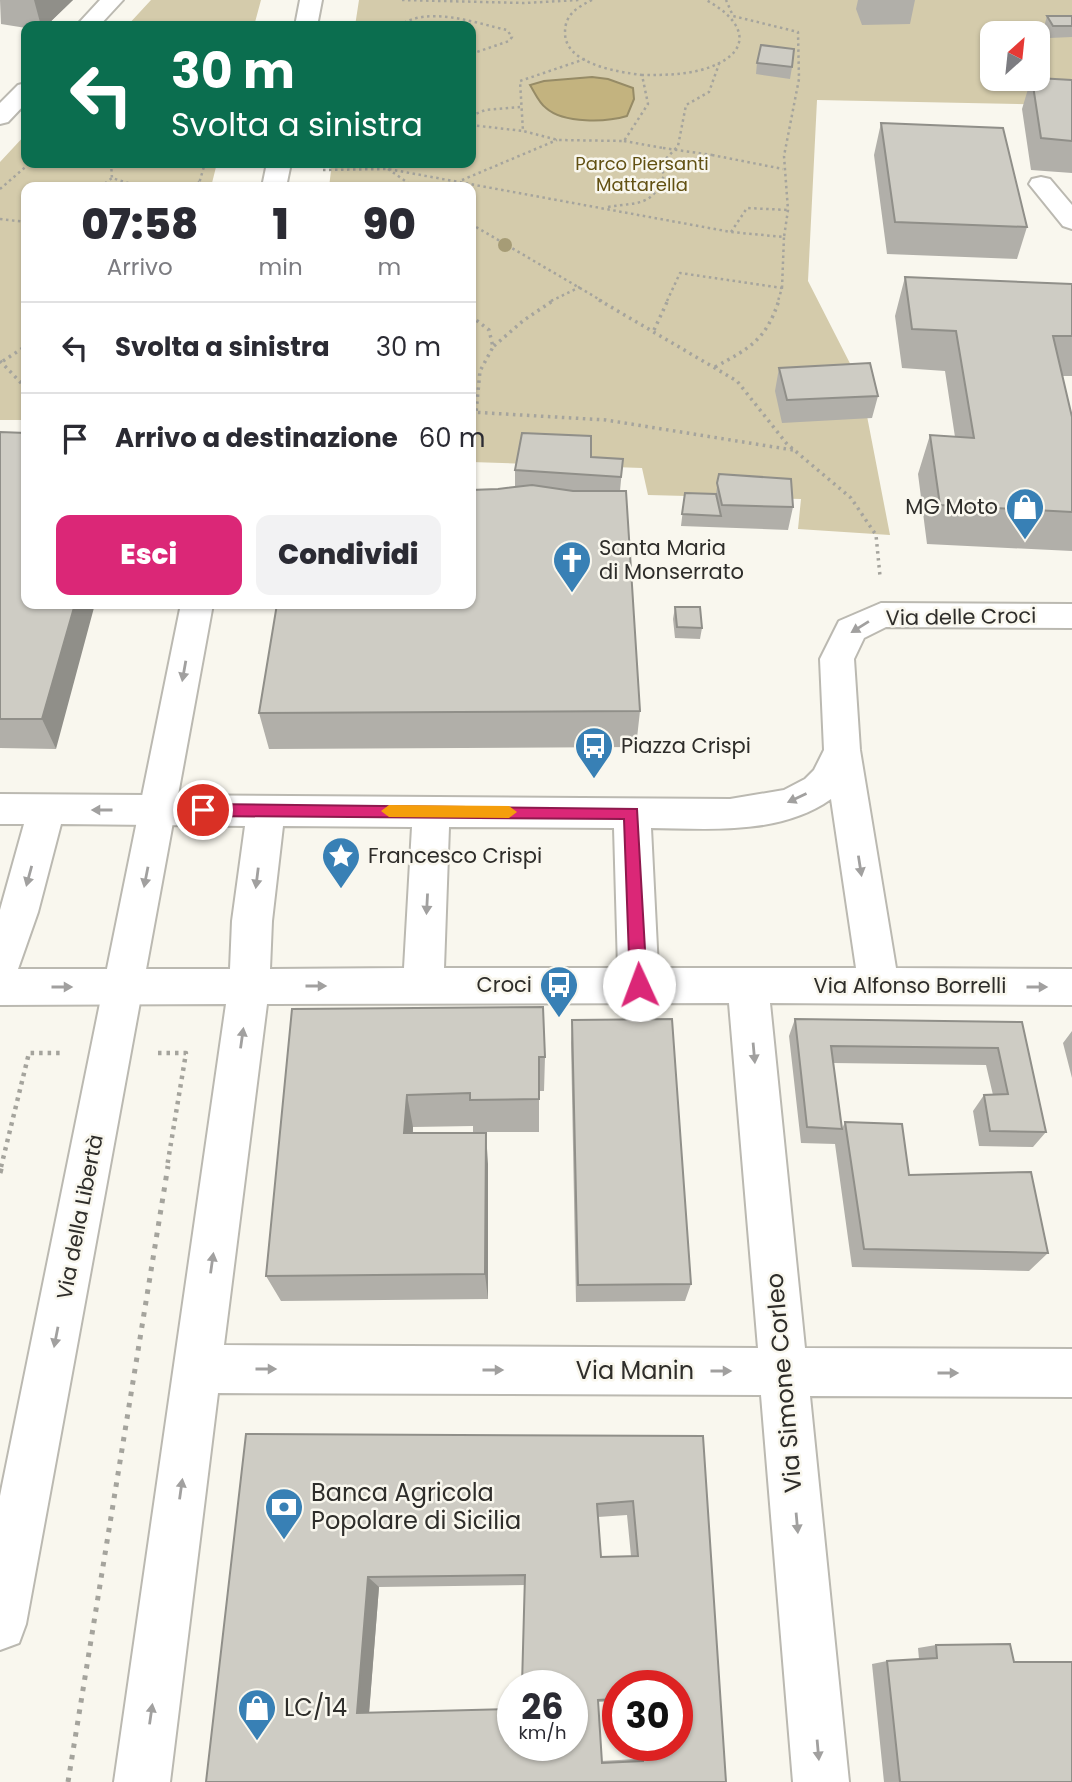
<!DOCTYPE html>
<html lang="it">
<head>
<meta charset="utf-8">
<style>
  body { margin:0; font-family:Poppins,sans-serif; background:#f2f2f3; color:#2b2b33; height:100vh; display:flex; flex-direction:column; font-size:26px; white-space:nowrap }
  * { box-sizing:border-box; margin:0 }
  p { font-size:23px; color:#7c7c81 }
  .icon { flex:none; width:38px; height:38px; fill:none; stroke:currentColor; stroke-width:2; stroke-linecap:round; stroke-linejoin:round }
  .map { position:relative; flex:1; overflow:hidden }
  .sheet { position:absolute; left:21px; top:182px; width:455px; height:427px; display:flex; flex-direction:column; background:#fff; border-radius:14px; box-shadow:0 2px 5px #0004 }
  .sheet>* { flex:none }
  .banner { position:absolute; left:21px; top:21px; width:455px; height:147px; border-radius:14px; box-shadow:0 2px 5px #0004; background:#0b6e4f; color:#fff; overflow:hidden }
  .needle { width:46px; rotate:27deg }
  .tools { position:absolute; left:980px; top:21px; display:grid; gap:14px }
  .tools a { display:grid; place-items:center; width:70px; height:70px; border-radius:14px; background:#fff; box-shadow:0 2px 5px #0004; font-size:35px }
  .speed { position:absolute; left:497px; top:1670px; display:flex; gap:14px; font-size:35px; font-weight:700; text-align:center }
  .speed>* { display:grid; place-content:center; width:91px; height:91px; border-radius:50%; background:#fff; box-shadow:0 2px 5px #0004; line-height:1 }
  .speed small { font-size:18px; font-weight:400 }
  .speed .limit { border:10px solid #d22; background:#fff; color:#111 }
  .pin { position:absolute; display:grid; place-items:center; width:60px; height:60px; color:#fff; margin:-30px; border:4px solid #fff; border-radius:50%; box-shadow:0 2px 7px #0007 }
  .me { position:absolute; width:77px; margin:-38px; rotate:358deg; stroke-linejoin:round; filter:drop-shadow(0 0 5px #0008) }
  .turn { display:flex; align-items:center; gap:24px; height:147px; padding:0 35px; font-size:32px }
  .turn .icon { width:91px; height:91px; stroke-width:2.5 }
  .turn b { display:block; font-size:49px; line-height:60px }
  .eta { display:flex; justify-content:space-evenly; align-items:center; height:119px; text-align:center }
  .eta b { font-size:42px; font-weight:800; line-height:49px }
  .cta { display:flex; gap:14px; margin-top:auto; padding:14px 35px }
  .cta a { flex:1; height:80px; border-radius:14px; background:#db2777; color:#fff; font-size:28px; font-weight:800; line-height:80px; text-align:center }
  .cta a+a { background:#f2f2f3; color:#2b2b33 }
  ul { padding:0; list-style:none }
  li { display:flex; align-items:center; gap:21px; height:91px; padding:0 35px; border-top:2px solid #e1e1e2 }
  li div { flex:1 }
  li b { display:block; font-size:26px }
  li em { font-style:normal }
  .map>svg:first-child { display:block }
</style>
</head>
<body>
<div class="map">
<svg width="1072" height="1782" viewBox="0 0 1072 1782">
  <rect width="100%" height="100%" fill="#f9f7ee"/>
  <!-- green -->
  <path fill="#d4cbab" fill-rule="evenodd" d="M151 0H261L254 26H127Z
    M359 0H1072V105L817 100 808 281 861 385 890 535 798 529 801 499 648 495 642 468 471 462V187H329L332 163H471V26H355ZM992 33H1038V79H992Z
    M26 134V163H217L211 187H26V420H0V162Z"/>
  <!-- water -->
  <path fill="#c3b37f" stroke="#968b66" stroke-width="2" d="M592 77 608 79 633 88 634 99 627 116C607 122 564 124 546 108 539 103 535 93 530 85L544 81Z"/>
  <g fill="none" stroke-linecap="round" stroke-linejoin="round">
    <defs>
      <path id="street" d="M100 0H123L99 26H76Z
        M26 83V103L8 122 0 124V103L18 85Z
        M1041 177 1050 179 1072 205V229L1063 226 1029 184 1032 179Z
        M881 603 1072 604V628L886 627 864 638 854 659 860 750 896 968 1072 969V1005L770 1003 805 1348 1072 1349V1397L810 1396 849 1782H793L761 1395 218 1393 170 1782H114L226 1004 0 1005V910L24 824H0V794L730 799 784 790 805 779 814 770 824 750 820 659 839 621ZM831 799 856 968H658L651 828C711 829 780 835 831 799ZM61 824 245 826 232 921 230 969H18L38 912ZM283 826 412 827 404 968 270 969 272 921ZM449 827 614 828 618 968H444ZM729 1003 758 1348 224 1345 267 1004Z"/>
      <path id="secondary" d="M300 0H322L317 26H295Z
        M267 163H291L286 187H262Z
        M181 604H213L26 1624 19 1643 0 1650V1496Z"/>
    </defs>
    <!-- street casing -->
    <use href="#street" stroke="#bbb9b1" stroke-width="4"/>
    <!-- secondary casing -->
    <use href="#secondary" stroke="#bbb9b1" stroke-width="4"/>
    <!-- path-far3 -->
    <path stroke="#a5a49d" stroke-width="2.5" stroke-dasharray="2.5 3.5" stroke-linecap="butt" d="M402 0 524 3 579 0
      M592 0C578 7 565 14 565 32 564 64 618 72 642 75
      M399 26C428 5 475 23 507 30L512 37 509 41 471 54
      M585 59 520 81 523 131 558 140 624 141 648 104 642 75C662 75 682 75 701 70 754 55 749 23 706 0
      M471 116 485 110 520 107
      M471 125 523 131
      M624 141 663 148
      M712 155 783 169
      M111 163 112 178 141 187
      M388 163V169L414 187
      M323 170 388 169 731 232 784 237 788 210 784 156 799 79 798 32 733 16 726 0
      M462 180 557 140
      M100 187 112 178
      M187 187 199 182
      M198 187 205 163
      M0 189 30 163
      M608 207C638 202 653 207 664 175L660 165 678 146 686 105 709 92 719 64
      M0 219 26 222
      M471 224 602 301
      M731 232 747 208 788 210
      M782 288 784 237
      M551 301 580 287
      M667 301 680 273 782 288 778 301"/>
    <!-- path-far2 -->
    <path stroke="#a5a49d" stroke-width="3.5" stroke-dasharray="2.5 4.5" stroke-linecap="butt" d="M599 300 737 381 787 444 851 498 876 535 880 576
      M471 316 489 330 493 347 480 371 476 413
      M654 330 668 300
      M494 346 524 320 554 300
      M0 361 26 388
      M3 361 26 346
      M715 367C750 348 766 340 779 300
      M471 412 606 420 793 450"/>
    <!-- path-far1 -->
    <path stroke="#a5a49d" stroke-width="4.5" stroke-dasharray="3.5 5" stroke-linecap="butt" d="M158 1053H186L167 1167
      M1 1167 29 1053H62"/>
    <!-- path -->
    <path stroke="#a5a49d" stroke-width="5" stroke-dasharray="4.5 7" stroke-linecap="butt" d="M0 1173 2 1166
      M68 1782 168 1166"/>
    <!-- street -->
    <use href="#street" fill="#fff" fill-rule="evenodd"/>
    <!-- secondary -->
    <use href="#secondary" fill="#fff" fill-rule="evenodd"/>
    <!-- path-bridge -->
    <path stroke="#a5a49d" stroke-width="2.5" stroke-dasharray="2.5 3.5" stroke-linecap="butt" d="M663 148 712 155"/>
  </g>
  <!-- trees -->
  <circle fill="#a69c76" cx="505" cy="245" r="7"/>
  <!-- wall -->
  <path fill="#b1afa9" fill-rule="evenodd" d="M0 0H73L46 26H26V28L1 24Z
    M858 0H915L910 24 862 25 856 9Z
    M1047 16H1072V37L1049 38 1044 27Z
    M757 63 792 67 790 79 756 74Z
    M1031 79 1072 80V173L1031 170 1022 109Z
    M881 123 1027 227 1017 259 887 254 874 155Z
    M905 277 1072 284V376H1062L1072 417V551L927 544 918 474 930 435 955 437 945 371 902 368 895 316Z
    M779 368 878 396 872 418 782 423 775 391Z
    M0 432 56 749 0 748Z
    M591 457 623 459 620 491 640 711 636 747 269 749 259 713 498 489 515 487V470Z
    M719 474 793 507 788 530 681 526 685 493 716 494Z
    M675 607 702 628 700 639 675 638 673 619Z
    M292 1009 545 1057 544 1091H539V1132H473V1126L413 1127V1133L488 1164V1299L281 1301 266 1276Z
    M795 1019 1022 1022 1046 1132 1033 1147 979 1146 973 1111 984 1095H993L986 1065 833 1063 842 1129 845 1122 909 1175 1048 1253 1029 1271 852 1267 835 1144 801 1143 789 1036Z
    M572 1020 691 1284 685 1301 576 1302 571 1043Z
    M1072 1031V1078L1063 1043Z
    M246 1434 703 1436 726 1782H206ZM627 1515 631 1556 601 1557 598 1517ZM525 1585 572 1745 369 1712 379 1587ZM618 1685H677V1745H635L636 1759 601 1761 598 1702 618 1701Z
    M936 1645 1014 1662 1072 1782H884L872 1664 887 1661 919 1659 918 1648Z"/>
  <!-- shaded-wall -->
  <path fill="#908f89" d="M34 0H73L46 26H41Z
    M75 604H95L56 749 42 719Z
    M407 1095 413 1127 411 1165 404 1133Z
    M486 1133 488 1164V1299L485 1274Z
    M368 1577 379 1587 369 1714 357 1713Z"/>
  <!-- building -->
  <path fill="#ceccc4" stroke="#908f89" stroke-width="2" fill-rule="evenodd" d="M1047 16H1072V26H1053Z
    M761 45 794 49 792 67 757 63Z
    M1038 78 1072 80V141L1041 138 1032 79H1038Z
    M881 123 1003 128 1027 227 895 222Z
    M905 277 1072 284V336H1053L1072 417V512L940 505 930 435 974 438 956 331 912 329Z
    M870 363 878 396 787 400 779 368Z
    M0 432 26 433V604H75L42 719H0Z
    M522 433 591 436V457L623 459 621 477 515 470Z
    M719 474 791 479 793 507 722 505 717 483Z
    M532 485 573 491H626L640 711 259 713 277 604H471V490L498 489Z
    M685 493 716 494 721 516 682 514Z
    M675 607H700L702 628 677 627Z
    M543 1007 545 1057H539V1099L470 1100V1093L407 1095 404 1133H486L485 1274 266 1276 292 1009Z
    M672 1019 691 1284 578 1285 572 1020Z
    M795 1019 1022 1022 1046 1132 990 1131 984 1095 1008 1094 998 1048 831 1046 842 1129 807 1127Z
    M845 1122 902 1124 909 1175 1031 1172 1048 1253 864 1249Z
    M246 1434 703 1436 726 1782H206ZM633 1501 638 1556 601 1557 597 1504ZM525 1575 522 1685H572V1745H513V1709L357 1713 368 1577ZM618 1685H677V1745H642L643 1761 602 1763 598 1700 618 1699Z
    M1010 1644 1014 1662H1072V1782H900L887 1661 937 1658 936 1645Z"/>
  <!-- one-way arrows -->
  <defs><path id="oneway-solid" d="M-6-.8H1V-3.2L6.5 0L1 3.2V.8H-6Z" transform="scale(1.75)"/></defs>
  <g fill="#a1a09f">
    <use href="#oneway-solid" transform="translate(860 627) rotate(148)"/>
    <use href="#oneway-solid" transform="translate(184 671) rotate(100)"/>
    <use href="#oneway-solid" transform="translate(797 798) rotate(155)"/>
    <use href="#oneway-solid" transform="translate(102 810) rotate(-180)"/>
    <use href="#oneway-solid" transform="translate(860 866) rotate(81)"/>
    <use href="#oneway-solid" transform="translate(29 876) rotate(105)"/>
    <use href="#oneway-solid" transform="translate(146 877) rotate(101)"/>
    <use href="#oneway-solid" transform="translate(257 878) rotate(97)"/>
    <use href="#oneway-solid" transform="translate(427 904) rotate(93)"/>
    <use href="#oneway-solid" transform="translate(316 986)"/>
    <use href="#oneway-solid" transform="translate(62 987)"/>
    <use href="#oneway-solid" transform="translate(1037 987)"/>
    <use href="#oneway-solid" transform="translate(242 1038) rotate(-82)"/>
    <use href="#oneway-solid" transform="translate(754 1053) rotate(85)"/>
    <use href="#oneway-solid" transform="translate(212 1263) rotate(-82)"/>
    <use href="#oneway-solid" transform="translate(56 1337) rotate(101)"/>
    <use href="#oneway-solid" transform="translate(266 1369)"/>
    <use href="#oneway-solid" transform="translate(493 1370)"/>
    <use href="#oneway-solid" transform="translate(721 1371)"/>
    <use href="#oneway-solid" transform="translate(948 1373)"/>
    <use href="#oneway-solid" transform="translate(181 1489) rotate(-82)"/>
    <use href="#oneway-solid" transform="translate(797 1523) rotate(85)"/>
    <use href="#oneway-solid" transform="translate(151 1714) rotate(-82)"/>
    <use href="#oneway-solid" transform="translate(818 1750) rotate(85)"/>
  </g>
  <!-- route -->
  <path fill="#db2777" stroke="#8e194d" stroke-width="2" d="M203 804 637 809 647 985 644 991 639 993 633 991 630 985 624 819 203 816 195 810Z"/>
  <!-- slow -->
  <path fill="#f59e0b" d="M389 805 509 806 517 812 509 818 389 817 381 811Z"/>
  <!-- icons -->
  <defs>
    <symbol id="shop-pin" viewBox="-11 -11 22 30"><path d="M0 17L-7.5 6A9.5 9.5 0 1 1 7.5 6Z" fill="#3880b5" stroke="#f9f7ee"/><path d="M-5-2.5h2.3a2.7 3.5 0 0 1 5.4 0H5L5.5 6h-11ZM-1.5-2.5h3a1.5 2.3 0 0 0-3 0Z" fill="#fff"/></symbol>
    <symbol id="church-pin" viewBox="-11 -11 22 30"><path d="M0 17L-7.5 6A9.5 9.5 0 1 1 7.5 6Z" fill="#3880b5" stroke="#f9f7ee"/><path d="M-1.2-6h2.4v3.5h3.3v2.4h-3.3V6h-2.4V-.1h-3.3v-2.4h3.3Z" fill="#fff"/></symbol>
    <symbol id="bus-pin" viewBox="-11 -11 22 30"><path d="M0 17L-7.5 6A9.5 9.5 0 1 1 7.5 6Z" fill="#3880b5" stroke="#f9f7ee"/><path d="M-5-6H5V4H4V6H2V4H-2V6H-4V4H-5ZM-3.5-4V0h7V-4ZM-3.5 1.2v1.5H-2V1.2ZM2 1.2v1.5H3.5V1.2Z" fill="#fff"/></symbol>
    <symbol id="sight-pin" viewBox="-11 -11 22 30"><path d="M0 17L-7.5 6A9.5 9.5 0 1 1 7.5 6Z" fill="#3880b5" stroke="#f9f7ee"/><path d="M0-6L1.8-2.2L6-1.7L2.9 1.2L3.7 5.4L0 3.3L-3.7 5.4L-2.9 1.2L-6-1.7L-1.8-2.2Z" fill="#fff"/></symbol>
    <symbol id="bank-pin" viewBox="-11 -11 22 30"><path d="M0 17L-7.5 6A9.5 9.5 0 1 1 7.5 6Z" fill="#3880b5" stroke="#f9f7ee"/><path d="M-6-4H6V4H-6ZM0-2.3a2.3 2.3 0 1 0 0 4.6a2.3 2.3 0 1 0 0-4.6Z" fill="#fff"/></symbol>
  </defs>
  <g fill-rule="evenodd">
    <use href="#shop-pin" x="1003" y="485" width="44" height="60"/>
    <use href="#church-pin" x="550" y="538" width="44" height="60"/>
    <use href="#bus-pin" x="572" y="724" width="44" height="60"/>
    <use href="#sight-pin" x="319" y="834" width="44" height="60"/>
    <use href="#bus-pin" x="537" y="963" width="44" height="60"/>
    <use href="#bank-pin" x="262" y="1485" width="44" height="60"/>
    <use href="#shop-pin" x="235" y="1686" width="44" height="60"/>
  </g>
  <g text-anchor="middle" stroke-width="5" stroke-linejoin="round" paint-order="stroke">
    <!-- far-park labels -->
    <g font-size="18" fill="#625113" stroke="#f9f7ee">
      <text x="642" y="170">Parco Piersanti<tspan x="642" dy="21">Mattarella</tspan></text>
    </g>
    <!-- poi labels -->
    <g font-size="21" fill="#2e2d2a" stroke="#f9f7ee" text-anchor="start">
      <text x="998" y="514" text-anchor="end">MG Moto</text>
      <text x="599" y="555">Santa Maria<tspan x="599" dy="24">di Monserrato</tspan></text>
      <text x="621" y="753">Piazza Crispi</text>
      <text x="368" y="863">Francesco Crispi</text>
      <text x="532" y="992" text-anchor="end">Croci</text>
    </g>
    <!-- street labels -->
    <g font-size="21" fill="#2e2d2a" stroke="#f9f7ee">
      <text transform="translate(961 617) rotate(-1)" y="7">Via delle Croci</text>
      <text x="910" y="993">Via Alfonso Borrelli</text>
      <text transform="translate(80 1217) rotate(-79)" y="7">Via della Libertà</text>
    </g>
    <!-- near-street labels -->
    <g font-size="24" fill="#2e2d2a" stroke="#f9f7ee">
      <text x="635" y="1379">Via Manin</text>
      <text transform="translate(784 1383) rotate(-95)" y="8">Via Simone Corleo</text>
    </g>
    <!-- near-poi labels -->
    <g font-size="24" fill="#2e2d2a" stroke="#f9f7ee" text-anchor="start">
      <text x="311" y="1501">Banca Agricola<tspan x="311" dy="28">Popolare di Sicilia</tspan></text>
      <text x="284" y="1716">LC/14</text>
    </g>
  </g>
</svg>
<div class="tools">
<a><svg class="needle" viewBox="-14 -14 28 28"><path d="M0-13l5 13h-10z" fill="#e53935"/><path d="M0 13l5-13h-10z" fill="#7c7c81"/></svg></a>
</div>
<div class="speed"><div>26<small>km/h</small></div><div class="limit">30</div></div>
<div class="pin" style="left:203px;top:810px;background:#d93025"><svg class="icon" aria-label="arrive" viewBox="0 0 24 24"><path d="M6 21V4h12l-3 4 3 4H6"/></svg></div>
<svg class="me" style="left:639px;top:985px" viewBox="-20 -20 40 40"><circle r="19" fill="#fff"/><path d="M0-13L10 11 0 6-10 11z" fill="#db2777"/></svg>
<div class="banner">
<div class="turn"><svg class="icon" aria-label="left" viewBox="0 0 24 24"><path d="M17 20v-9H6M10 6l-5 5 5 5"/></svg><div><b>30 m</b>Svolta a sinistra</div></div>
</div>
<section class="sheet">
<div class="eta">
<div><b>07:58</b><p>Arrivo</p></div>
<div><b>1</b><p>min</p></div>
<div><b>90</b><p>m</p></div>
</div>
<ul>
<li><svg class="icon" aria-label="left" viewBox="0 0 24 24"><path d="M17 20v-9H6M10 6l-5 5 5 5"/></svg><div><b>Svolta a sinistra</b></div><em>30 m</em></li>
<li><svg class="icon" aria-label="arrive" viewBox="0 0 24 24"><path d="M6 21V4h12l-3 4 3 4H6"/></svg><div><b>Arrivo a destinazione</b></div><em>60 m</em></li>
</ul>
<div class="cta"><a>Esci</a><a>Condividi</a></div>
</section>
</div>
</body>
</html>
